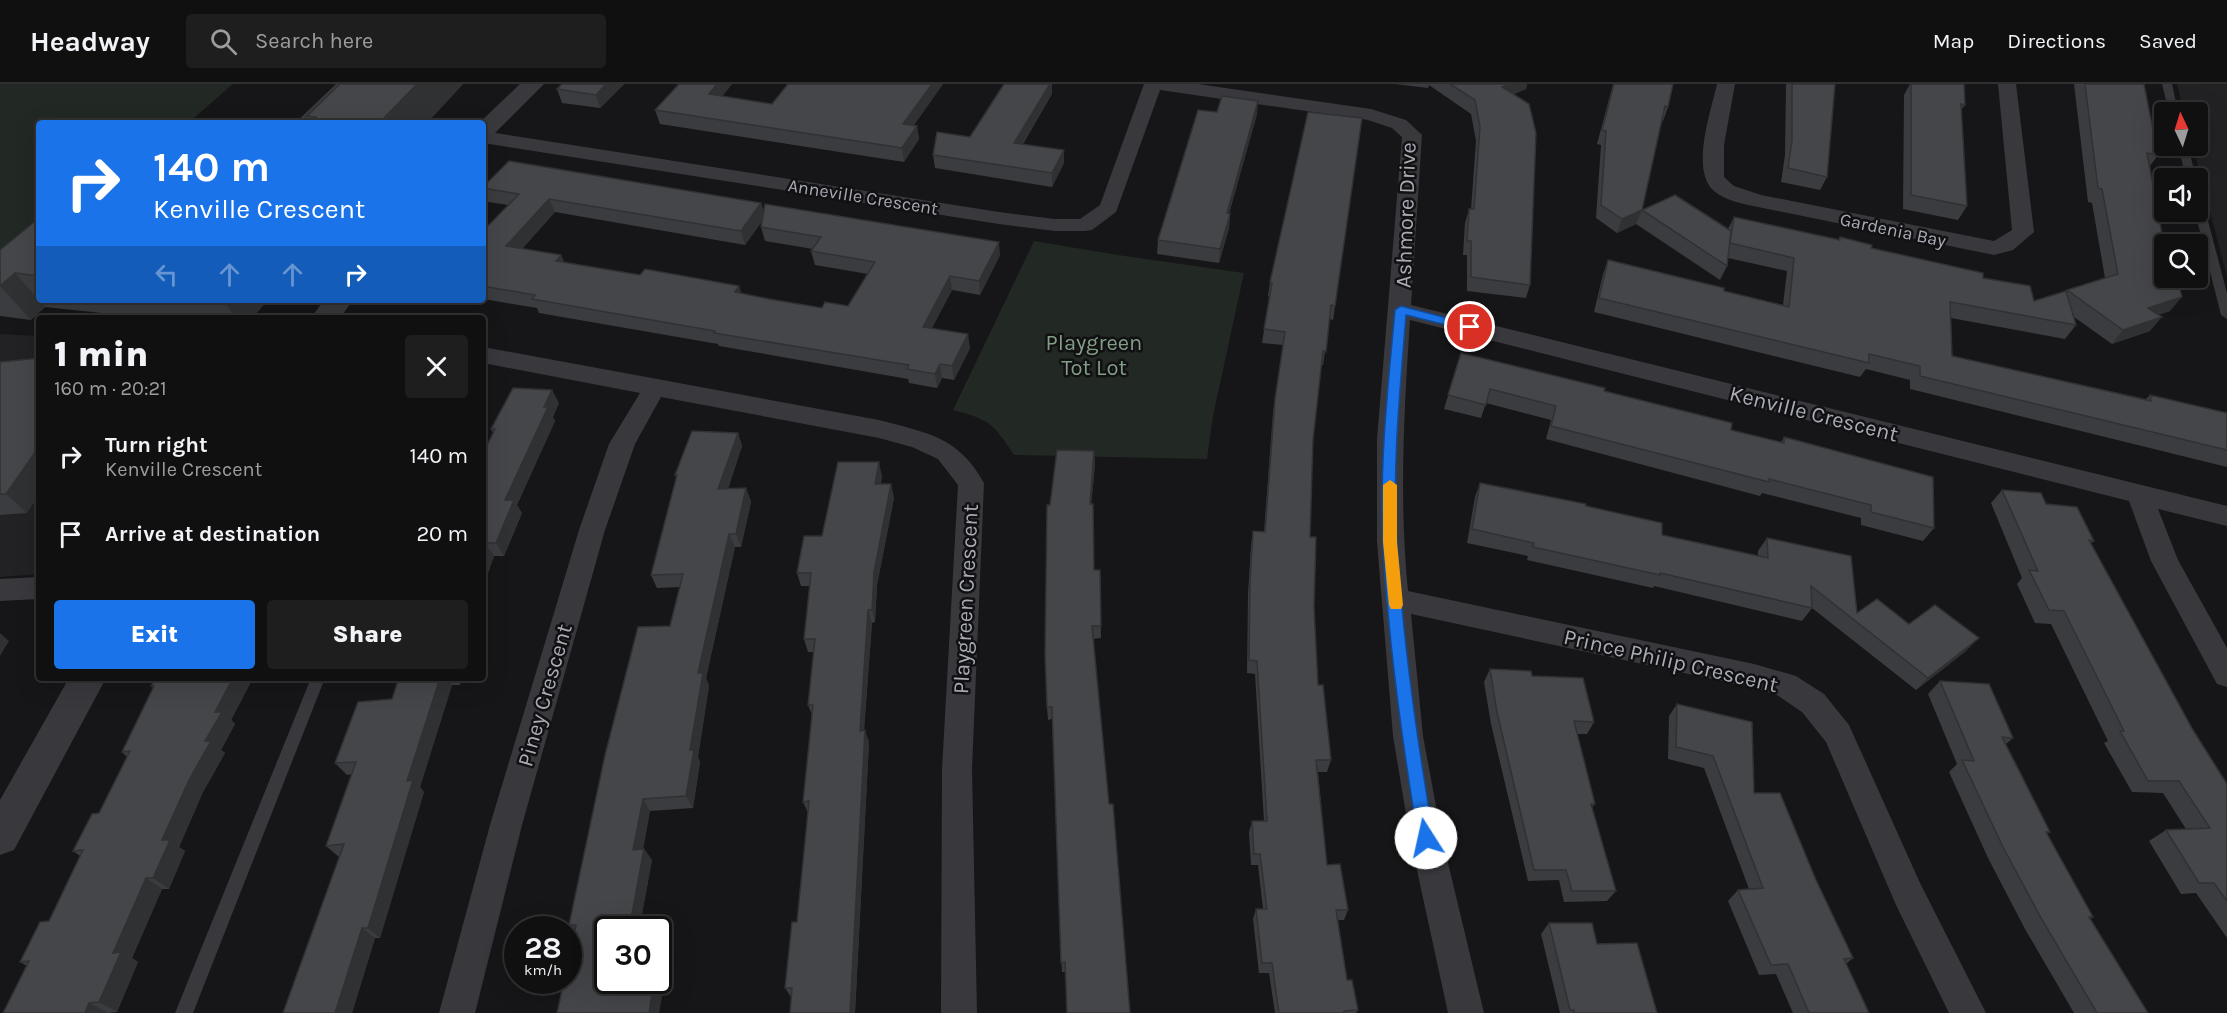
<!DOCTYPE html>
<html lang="en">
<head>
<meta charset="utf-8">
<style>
  body { margin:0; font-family:Karla,sans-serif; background:#1e1e1f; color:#f1f3f6; height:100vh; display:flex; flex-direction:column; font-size:22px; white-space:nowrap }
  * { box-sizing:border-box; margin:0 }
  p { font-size:20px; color:#9c9d9f }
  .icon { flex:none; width:33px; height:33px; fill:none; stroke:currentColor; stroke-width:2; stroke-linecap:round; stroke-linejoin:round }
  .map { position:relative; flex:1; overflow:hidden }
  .drawer { position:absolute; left:36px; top:231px; width:450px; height:366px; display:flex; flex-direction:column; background:#101011; border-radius:6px; box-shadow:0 6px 24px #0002,0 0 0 2px #303031 }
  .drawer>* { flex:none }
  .hud { position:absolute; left:36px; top:36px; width:450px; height:183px; border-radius:6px; box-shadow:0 6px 24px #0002,0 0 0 2px #303031; background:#1a73e8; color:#fff; overflow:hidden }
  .needle { width:39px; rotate:356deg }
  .controls { position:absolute; left:2154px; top:18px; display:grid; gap:12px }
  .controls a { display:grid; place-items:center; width:54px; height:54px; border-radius:6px; background:#101011; box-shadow:0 6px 24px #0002,0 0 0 2px #303031; font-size:30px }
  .speed { position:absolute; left:504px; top:832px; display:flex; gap:12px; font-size:30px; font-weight:700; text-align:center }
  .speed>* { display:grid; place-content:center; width:78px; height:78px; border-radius:50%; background:#101011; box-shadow:0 6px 24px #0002,0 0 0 2px #303031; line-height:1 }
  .speed small { font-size:15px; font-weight:400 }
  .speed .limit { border:3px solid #111; border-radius:9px; background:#fff; color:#111 }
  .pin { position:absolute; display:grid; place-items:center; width:51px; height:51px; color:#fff; margin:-26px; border:3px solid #fff; border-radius:50%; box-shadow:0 2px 6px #0007 }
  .me { position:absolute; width:66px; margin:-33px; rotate:350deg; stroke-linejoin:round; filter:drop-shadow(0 0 4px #0008) }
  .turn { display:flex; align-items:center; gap:21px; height:126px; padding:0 18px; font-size:27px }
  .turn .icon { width:78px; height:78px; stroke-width:2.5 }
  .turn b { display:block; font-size:42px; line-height:51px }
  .lanes { display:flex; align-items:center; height:57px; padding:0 18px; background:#0003; justify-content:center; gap:30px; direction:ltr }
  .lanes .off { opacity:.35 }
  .round { display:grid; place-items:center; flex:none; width:63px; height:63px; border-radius:6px; background:#1e1e1f }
  .headline { display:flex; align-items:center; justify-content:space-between; height:102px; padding:0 18px }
  h1 { font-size:36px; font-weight:800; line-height:45px }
  .cta { display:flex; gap:12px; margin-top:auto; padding:12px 18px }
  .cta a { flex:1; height:69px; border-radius:6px; background:#1a73e8; color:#fff; font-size:24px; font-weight:800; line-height:69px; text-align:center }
  .cta a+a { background:#1e1e1f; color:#f1f3f6 }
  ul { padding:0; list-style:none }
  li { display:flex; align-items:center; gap:18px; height:78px; padding:0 18px }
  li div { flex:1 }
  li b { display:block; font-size:22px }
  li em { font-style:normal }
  header { display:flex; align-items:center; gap:36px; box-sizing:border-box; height:84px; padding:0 30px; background:#101011; border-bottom:2px solid #303031 }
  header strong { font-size:28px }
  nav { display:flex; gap:33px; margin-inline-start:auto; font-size:21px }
  .search { width:420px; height:54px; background:#1e1e1f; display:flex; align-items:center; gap:15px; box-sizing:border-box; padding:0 21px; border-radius:6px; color:#9c9d9f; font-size:22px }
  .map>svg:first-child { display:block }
</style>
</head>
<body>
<header>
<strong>Headway</strong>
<div class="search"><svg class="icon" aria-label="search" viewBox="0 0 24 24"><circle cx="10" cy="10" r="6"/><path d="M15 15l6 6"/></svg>Search here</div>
<nav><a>Map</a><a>Directions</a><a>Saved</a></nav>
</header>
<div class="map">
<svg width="2227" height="929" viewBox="0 0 2227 929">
  <rect width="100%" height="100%" fill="#161517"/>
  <!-- built -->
  <path fill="#222224" d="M2177 0H2227V193L2193 62H2198V28H2184Z
    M0 250 39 252V490L0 493Z"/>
  <!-- green -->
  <path fill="#222823" d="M0 0H233L188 39H39V167L0 188Z
    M1034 157 1118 171 1244 189 1213 332 1207 375 1014 371C993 339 990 336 953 326Z"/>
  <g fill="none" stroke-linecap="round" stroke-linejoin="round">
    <!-- service -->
    <path fill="#39393d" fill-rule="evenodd" d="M336 0H346L306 39H295Z
      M2162 0H2172L2178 28H2169Z
      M2178 62H2188L2196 94H2186Z
      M2198 115 2203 118 2227 209V235L2221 231 2195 128H2198Z
      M311 594H325L193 929H175Z"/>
    <!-- minor -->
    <path fill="#39393d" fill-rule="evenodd" d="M1144 0H1198L1371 25 1406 36 1422 51 1411 221 2227 422V442L2158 425 2178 476 2227 564V603L2217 600 2151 477 2129 417 1410 236C1404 327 1399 416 1408 507L1754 580 1796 592 1824 610 1849 641 1920 799 1986 929H1949L1896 821 1826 658 1802 628 1777 611 1754 604 1411 530 1423 652 1442 754 1484 929H1448L1410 754 1393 652 1377 458V355L1402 53 1392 44 1368 36 1160 6 1116 128 1092 146 1085 147H1055L999 140 483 59V47L999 128 1055 135H1080L1100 121Z
      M1717 0H1735L1724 61V93L1734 102 1761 111 1994 157 2012 146 1998 0H2016L2034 148 2013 166 1994 171 1758 123C1744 120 1726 117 1714 107 1690 87 1711 27 1717 0Z
      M483 263 879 336C927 349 958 352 984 399L972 685 977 929H941L942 685 958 401 938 375 912 363 879 354 661 313 635 360 605 446 522 741 475 929H439L490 741 579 446 609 360 640 309 483 279Z
      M39 493V515L0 517V495Z"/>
    <!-- tertiary -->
    <path fill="#39393d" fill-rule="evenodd" d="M520 0H544L491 53 483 55V39H479Z
      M324 216H353L340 234H311Z
      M69 594H106L14 766 0 771V716Z"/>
  </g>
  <!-- wall -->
  <path fill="#3b3c3f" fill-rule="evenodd" d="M340 0H463L427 39H312L307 32Z
    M562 0H624L600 24 562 19 557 5Z
    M679 0H732L722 12 772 20 943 0 914 41 917 42 919 55 904 78 660 40 655 26Z
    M1004 0H1052V10L1023 60 1064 79 1052 103 935 84 933 71 970 53Z
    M1395 0H1527L1526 5 1514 10 1530 201 1526 214 1467 207V171H1463L1465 139 1469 125H1471L1476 57 1471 30 1429 1 1428 4Z
    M1613 0H1673L1668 23 1663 37 1662 36 1642 126 1728 145 1734 133 1838 156 1840 153 1871 164 1983 194 2034 217 2066 208 2067 206 2105 194 2092 119 2088 118 2074 0H2144L2158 71 2150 82 2170 227 2158 231 2150 247 2112 260 2074 233 2076 241 2065 255 1951 234 1952 272 2146 315 2150 311 2227 329V383L1910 305V296L1866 285 1860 293 1594 228 1603 190 1608 176 1724 207 1783 221 1787 187 1728 174 1727 182 1720 196 1636 140 1617 149 1596 134 1601 61 1597 60Z
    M1786 0H1835L1827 93 1820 106 1781 98 1785 71Z
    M1910 0H1964L1965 21 1961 26 1967 122 1958 136 1903 125 1904 11Z
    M1217 28 1257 30 1229 130H1230L1229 144 1219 179 1157 170 1158 156Z
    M483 103 761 119 764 128 1000 171 980 211 952 206 932 244 970 264 954 296 942 294 937 304 909 299 908 295 719 262 718 260 539 229 537 224 483 215V147L508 121 488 118 483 107ZM555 128 745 161 762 137 761 143 765 157 813 165 811 167 815 181 868 190 848 222 822 224 741 210 739 202 640 191 564 178 561 171 522 165Z
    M39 134V216H268L252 234H149L45 223 31 236 0 232V166Z
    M1270 198 1335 222 1333 236 1330 235 1323 281H1321L1313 356 1310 453 1318 601 1331 676 1327 688H1318L1327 781 1348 826 1344 836H1338L1347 896 1358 926 1356 929H1275L1269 889H1259L1253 835 1256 825H1263L1258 781H1251L1249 748 1252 737H1264L1255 590 1247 589 1248 510 1251 461 1253 447 1264 448 1273 328 1283 261 1262 259 1269 213 1268 212Z
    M1461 269 1604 307 1731 346 1781 358 1784 353 1934 444 1923 457 1861 441V434L1762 409 1760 412 1546 355 1551 336 1486 319 1481 334 1444 325Z
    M0 278 27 429 0 431Z
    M559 319 553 333 555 337 517 421 522 429 504 472H494L483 503V370L493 349 491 345Z
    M692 347 738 349 742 362 728 405 746 404 751 418 741 463H735L706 594 709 602 698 673 700 678 693 724 650 727 643 765H644L652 776 639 846H608V897H658V853H662L670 863 659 929H557L564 897H568V876L575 848 569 841 605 671 638 543 670 542 680 503 657 504 651 491 676 394 675 391Z
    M1094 367 1095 381 1091 420 1094 486H1100L1101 554 1093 555 1065 888H1062L1052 635 1048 636 1047 623Z
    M882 392 881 400H891L894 414 877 501 875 538 872 539 864 646 869 658 855 929H790L791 913 785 904 797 838 808 729 803 718 812 631 808 621 814 568H808L804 555 810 502H801L797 489 822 452Z
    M1480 399 1586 422 1662 451 1758 472V467L1767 454 1857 529 1909 540 1966 567 1916 606 1812 524 1802 537 1654 502 1653 504 1527 476 1528 472 1467 459 1475 413Z
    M2002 406 2046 420 2094 457 2091 459 2193 646 2227 700V854L2196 809 2181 810 2149 757 2166 746 2186 745 2163 709 2132 708 2104 659 2108 657 2051 540 2035 539 2017 500 2022 494 1991 419Z
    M1490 585 1532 592 1594 638 1587 650H1577L1595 720 1592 723 1616 807 1607 817 1564 818 1559 796 1528 797 1491 640 1484 598Z
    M156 594H253L231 636 235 640 221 666 225 669 203 708 179 763 185 767 169 805H162L132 874 138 878 117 928 107 929H3L27 882 20 878 49 837 80 772 73 767 99 729 127 673 122 668 153 604 151 602Z
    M399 594H462L460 601H452L420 703 424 708 380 854H375L352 929 339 773 326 762 352 690 347 691 335 679 392 615Z
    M1940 597 2013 654 2006 660 2050 748 2047 750 2093 833 2090 835 2148 929H2074L2025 845 1988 774 1949 688 1957 680 1928 610Z
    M1677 620 1754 709 1816 796 1853 874 1846 880 1869 929H1793L1776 890 1759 891 1728 817 1738 806 1749 805 1704 684 1668 675 1669 632Z
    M1549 839 1597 860 1657 929H1560L1541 850Z"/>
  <!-- shaded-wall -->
  <path fill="#303133" d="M417 0H463L427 39H381Z
    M606 0H624L600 24 596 11Z
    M717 0H732L713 24 709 10Z
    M932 0H943L905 53 903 40Z
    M1050 0H1052V10L1015 72 1014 59Z
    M1510 0H1527L1526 5 1499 16 1502 3Z
    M1258 17 1257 30 1225 143 1227 129Z
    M917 42 919 55 904 78 902 64Z
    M1064 66V79L1052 103V89Z
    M549 115 555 128 512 176 506 162Z
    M761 119 765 133 745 161 741 147Z
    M1642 126 1636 140 1617 149 1622 135Z
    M1230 130 1229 144 1219 179 1220 165Z
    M999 158 1000 171 980 211 979 197Z
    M561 171 567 185 556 177Z
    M15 189 45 223 31 236 0 202Z
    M950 192 952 206 925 257 923 243Z
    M739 202 743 216 735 208Z
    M2182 213 2170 227 2137 238 2148 224Z
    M223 216H268L252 234H236Z
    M2162 233 2150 247 2112 260 2123 246Z
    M968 250 970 264 954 296 952 282Z
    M940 280 942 294 937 304 935 290Z
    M552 306 559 319 553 333 555 337 517 421 522 429 504 472 496 459 505 416 544 323Z
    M738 349 742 362 723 418 718 405Z
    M39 363V411L27 429 6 410Z
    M1094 367 1095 381 1090 434V420Z
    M879 378 882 392 878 413 875 400Z
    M891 400 894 414 877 501 875 538 872 526 874 488Z
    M746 404 751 418 741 463 736 450Z
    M729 450 735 463 706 594 709 602 698 673 700 678 693 724 686 712 698 589Z
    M485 459 494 472 483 503V465Z
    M868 526 872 539 863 659 860 647Z
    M0 549 9 557 0 572Z
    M1979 554 1966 567 1916 606 1928 594Z
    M233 594H253L231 636 235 640 221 666 225 669 203 708 179 763 185 767 169 805 153 794 162 756 205 657 215 628Z
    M440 594H446L452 601 420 703 424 708 380 854 368 844 407 697Z
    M455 594H462L460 601Z
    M865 646 869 658 855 929H850Z
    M643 715 650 727 641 777 633 766Z
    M644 765 652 776 639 846H629Z
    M146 794 162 805 132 874 138 878 117 928 99 918 113 869Z
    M362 844 375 854 352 929H335Z
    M662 853 670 863 659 929H649L654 897H658V873Z
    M89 919 107 928V929H85Z"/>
  <!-- building -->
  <path fill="#454649" stroke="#303133" stroke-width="1.5" d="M340 0H417L380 38 367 37 366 39H337L312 37 316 33 307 32Z
    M562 0H606L596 11 557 5Z
    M679 0H717L709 10 772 20 788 0H932L903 40 917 42 902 64 655 26Z
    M1004 0H1050L1014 59 1064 66 1052 89 933 71 937 48 970 53Z
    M1450 0H1510L1502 3 1529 20 1536 49 1530 201 1471 193V157H1467L1469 125H1474L1480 43 1475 16Z
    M1614 0H1673L1668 23 1665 22 1642 126 1622 135 1601 121 1606 47 1602 46Z
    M1792 0H1835L1827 93 1788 84 1792 57Z
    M1911 0H1964L1965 21 1961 20 1967 122 1911 111Z
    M2085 0H2144L2158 71 2147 69 2164 161V194H2177L2182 213 2148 224 2162 233 2123 246 2067 206 2118 190 2102 105 2098 104Z
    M1222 12 1258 17 1227 129 1230 130 1220 165 1158 156 1198 26 1217 28Z
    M1308 28 1362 34 1335 222 1331 221 1326 268 1323 267 1313 356 1310 453H1316L1314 523 1318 601H1323L1331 676H1316L1327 781 1340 780 1348 826H1336L1347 896H1352L1358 926 1344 927V929H1279L1272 879H1262L1256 825H1267L1260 770H1254L1252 737H1267L1257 577 1249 576 1250 497 1253 447 1265 448 1275 315 1285 248 1264 245 1272 199 1270 198Z
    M509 77 761 119 741 147 549 115 506 162 561 171 556 177 640 191 645 185 739 202 735 208 769 215 822 224 825 218 848 222 875 178 811 167 821 153 761 143 765 120 999 158 979 197 950 192 923 243 968 250 952 282 940 280 935 290 907 285 909 281 714 249 715 247 532 215 535 211 483 202V147L519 110 483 104V103Z
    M1675 111 1731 147 1727 182 1642 126Z
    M1734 133 1840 156V153L1872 161 1871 164 1983 189V194L2030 202 2034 217 2066 207 2076 241 1950 218 1952 272 2151 317 2150 311 2227 329V366L1920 292V282L1869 270V279L1599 214 1608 176 1724 204V207L1789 223 1794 174 1730 159Z
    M39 134V192L15 189 0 202V166Z
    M1461 269 1605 304 1604 307 1732 339 1731 346 1784 359V353L1933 393 1934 444 1871 428V421L1769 395V398L1551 342 1556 322 1490 305 1486 321 1448 311Z
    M39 274V363L6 410H0V278Z
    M513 304 552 306 544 323H548L505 416H514L496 459H485L483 465V370L495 345H491Z
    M692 347 738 349 718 405 746 404 736 450H729L698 589H703L690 666H694L686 712 643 715 633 766 644 765 629 846H608V897H654L649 929H557L564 897H568V876L576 841H569L605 671 638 543 670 542 683 490 651 491 677 391H675Z
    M1057 366 1094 367 1090 420H1093L1094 486H1100L1101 542H1092L1109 720H1113L1130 929H1067L1065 878 1061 879 1052 623H1047L1045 570 1047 421H1050Z
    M838 378H879L875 400H891L874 488 872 526H868L860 647 865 646 850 929H790L792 904H785L792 838H797L809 717 803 718 813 621H808L815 555H804L811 489H797L804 452H822Z
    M1480 399 1586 420V422L1662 439V451L1768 474 1767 454 1851 472 1857 529 1877 515 1909 540 1935 521 1979 554 1928 594 1811 502 1812 524 1660 489V491L1533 463 1534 459 1472 445Z
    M2002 406 2041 409 2046 420 2077 423 2094 457 2089 456 2193 646 2227 700V817L2214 799H2199L2166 746 2210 744 2179 697H2148L2120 647H2124L2064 527 2049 526 2029 486 2038 487Z
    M1490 585 1531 587 1532 592 1583 594 1594 638 1574 637 1595 720H1591L1616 807H1572L1566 786H1534L1497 628Z
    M156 594H233L215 628H222L205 657H211L189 696 162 756H170L153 794H146L113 869 121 868 99 918 89 919 85 929H3L29 877 20 878 40 838 49 837 83 766 73 767 92 730 99 729 130 667 122 668 154 602H151Z
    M399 594H440L407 697 413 696 368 844H362L335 929H283L344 760 326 762 356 678 335 679 358 618 392 615Z
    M1940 597 1989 600 2013 654 2002 653 2050 748H2046L2093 833H2089L2148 929H2097L2041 834 2003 763 1962 676 1974 677Z
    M1677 620 1752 638 1754 709H1780L1816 796 1853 874 1844 875 1869 929H1809L1788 880 1771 881 1738 806 1763 804 1713 672 1676 663Z
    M1549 839H1592L1597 860 1637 859 1657 929H1574V926H1570Z
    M658 853H662L658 873Z"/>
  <!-- route -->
  <path fill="#1a73e8" stroke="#114b97" stroke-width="1.5" d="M1401 222 1474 241 1476 243 1470 247 1406 231C1400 307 1392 383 1397 459 1403 558 1417 657 1434 754L1432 760 1426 762 1420 760 1418 754C1402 657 1388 558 1383 459 1379 381 1388 303 1395 226Z"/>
  <!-- slow -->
  <path fill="#f59e0b" d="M1390 396 1397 401V458L1403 521 1401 525H1391L1389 521 1383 458V401Z"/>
  <g text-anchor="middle" stroke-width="5" stroke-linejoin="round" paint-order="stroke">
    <!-- far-street labels -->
    <g font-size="18" fill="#a9acb5" stroke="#111012">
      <text transform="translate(863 113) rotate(9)" y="6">Anneville Crescent</text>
      <text transform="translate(1893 146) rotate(12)" y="6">Gardenia Bay</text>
    </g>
    <!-- street labels -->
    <g font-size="22" fill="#a9acb5" stroke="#111012">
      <text transform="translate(1405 131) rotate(-88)" y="8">Ashmore Drive</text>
      <text transform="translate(1814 329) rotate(14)" y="8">Kenville Crescent</text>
      <text transform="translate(965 515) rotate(-87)" y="8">Playgreen Crescent</text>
      <text transform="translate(1671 576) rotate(13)" y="8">Prince Philip Crescent</text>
      <text transform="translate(544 611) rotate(-74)" y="8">Piney Crescent</text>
    </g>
    <!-- park labels -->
    <g font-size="22" fill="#829e86" stroke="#111012">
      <text x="1094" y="266">Playgreen<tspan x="1094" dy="25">Tot Lot</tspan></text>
    </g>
  </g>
</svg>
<div class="controls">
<a><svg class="needle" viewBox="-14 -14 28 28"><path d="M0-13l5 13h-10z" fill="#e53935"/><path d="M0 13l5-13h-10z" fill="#9c9d9f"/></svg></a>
<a><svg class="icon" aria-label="sound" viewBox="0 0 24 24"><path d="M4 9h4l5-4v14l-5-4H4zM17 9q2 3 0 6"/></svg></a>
<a><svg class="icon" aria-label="search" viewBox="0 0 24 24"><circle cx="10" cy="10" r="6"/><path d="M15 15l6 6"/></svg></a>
</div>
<div class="speed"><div>28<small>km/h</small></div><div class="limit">30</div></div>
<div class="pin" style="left:1470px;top:243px;background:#d93025"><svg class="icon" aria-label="arrive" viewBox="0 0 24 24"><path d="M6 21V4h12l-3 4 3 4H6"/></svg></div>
<svg class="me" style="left:1426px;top:754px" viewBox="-20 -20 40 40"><circle r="19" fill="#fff"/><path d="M0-13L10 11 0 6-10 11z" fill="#1a73e8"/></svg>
<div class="hud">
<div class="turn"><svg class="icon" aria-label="right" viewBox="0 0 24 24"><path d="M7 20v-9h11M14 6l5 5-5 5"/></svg><div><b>140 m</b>Kenville Crescent</div></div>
<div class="lanes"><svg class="icon off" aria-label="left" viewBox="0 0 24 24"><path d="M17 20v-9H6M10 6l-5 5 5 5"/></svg><svg class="icon off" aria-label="ahead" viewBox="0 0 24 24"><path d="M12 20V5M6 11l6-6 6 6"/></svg><svg class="icon off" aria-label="ahead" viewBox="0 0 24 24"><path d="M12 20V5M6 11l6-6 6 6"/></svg><svg class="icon" aria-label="right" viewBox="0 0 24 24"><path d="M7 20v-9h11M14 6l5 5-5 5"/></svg></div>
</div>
<section class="drawer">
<div class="headline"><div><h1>1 min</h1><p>160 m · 20:21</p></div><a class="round"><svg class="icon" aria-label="close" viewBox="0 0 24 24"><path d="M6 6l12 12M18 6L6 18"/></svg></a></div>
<ul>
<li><svg class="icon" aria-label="right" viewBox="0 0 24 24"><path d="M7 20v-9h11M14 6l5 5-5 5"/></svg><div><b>Turn right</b><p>Kenville Crescent</p></div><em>140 m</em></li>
<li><svg class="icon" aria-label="arrive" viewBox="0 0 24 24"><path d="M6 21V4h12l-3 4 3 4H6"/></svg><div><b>Arrive at destination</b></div><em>20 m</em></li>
</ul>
<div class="cta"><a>Exit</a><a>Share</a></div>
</section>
</div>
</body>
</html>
